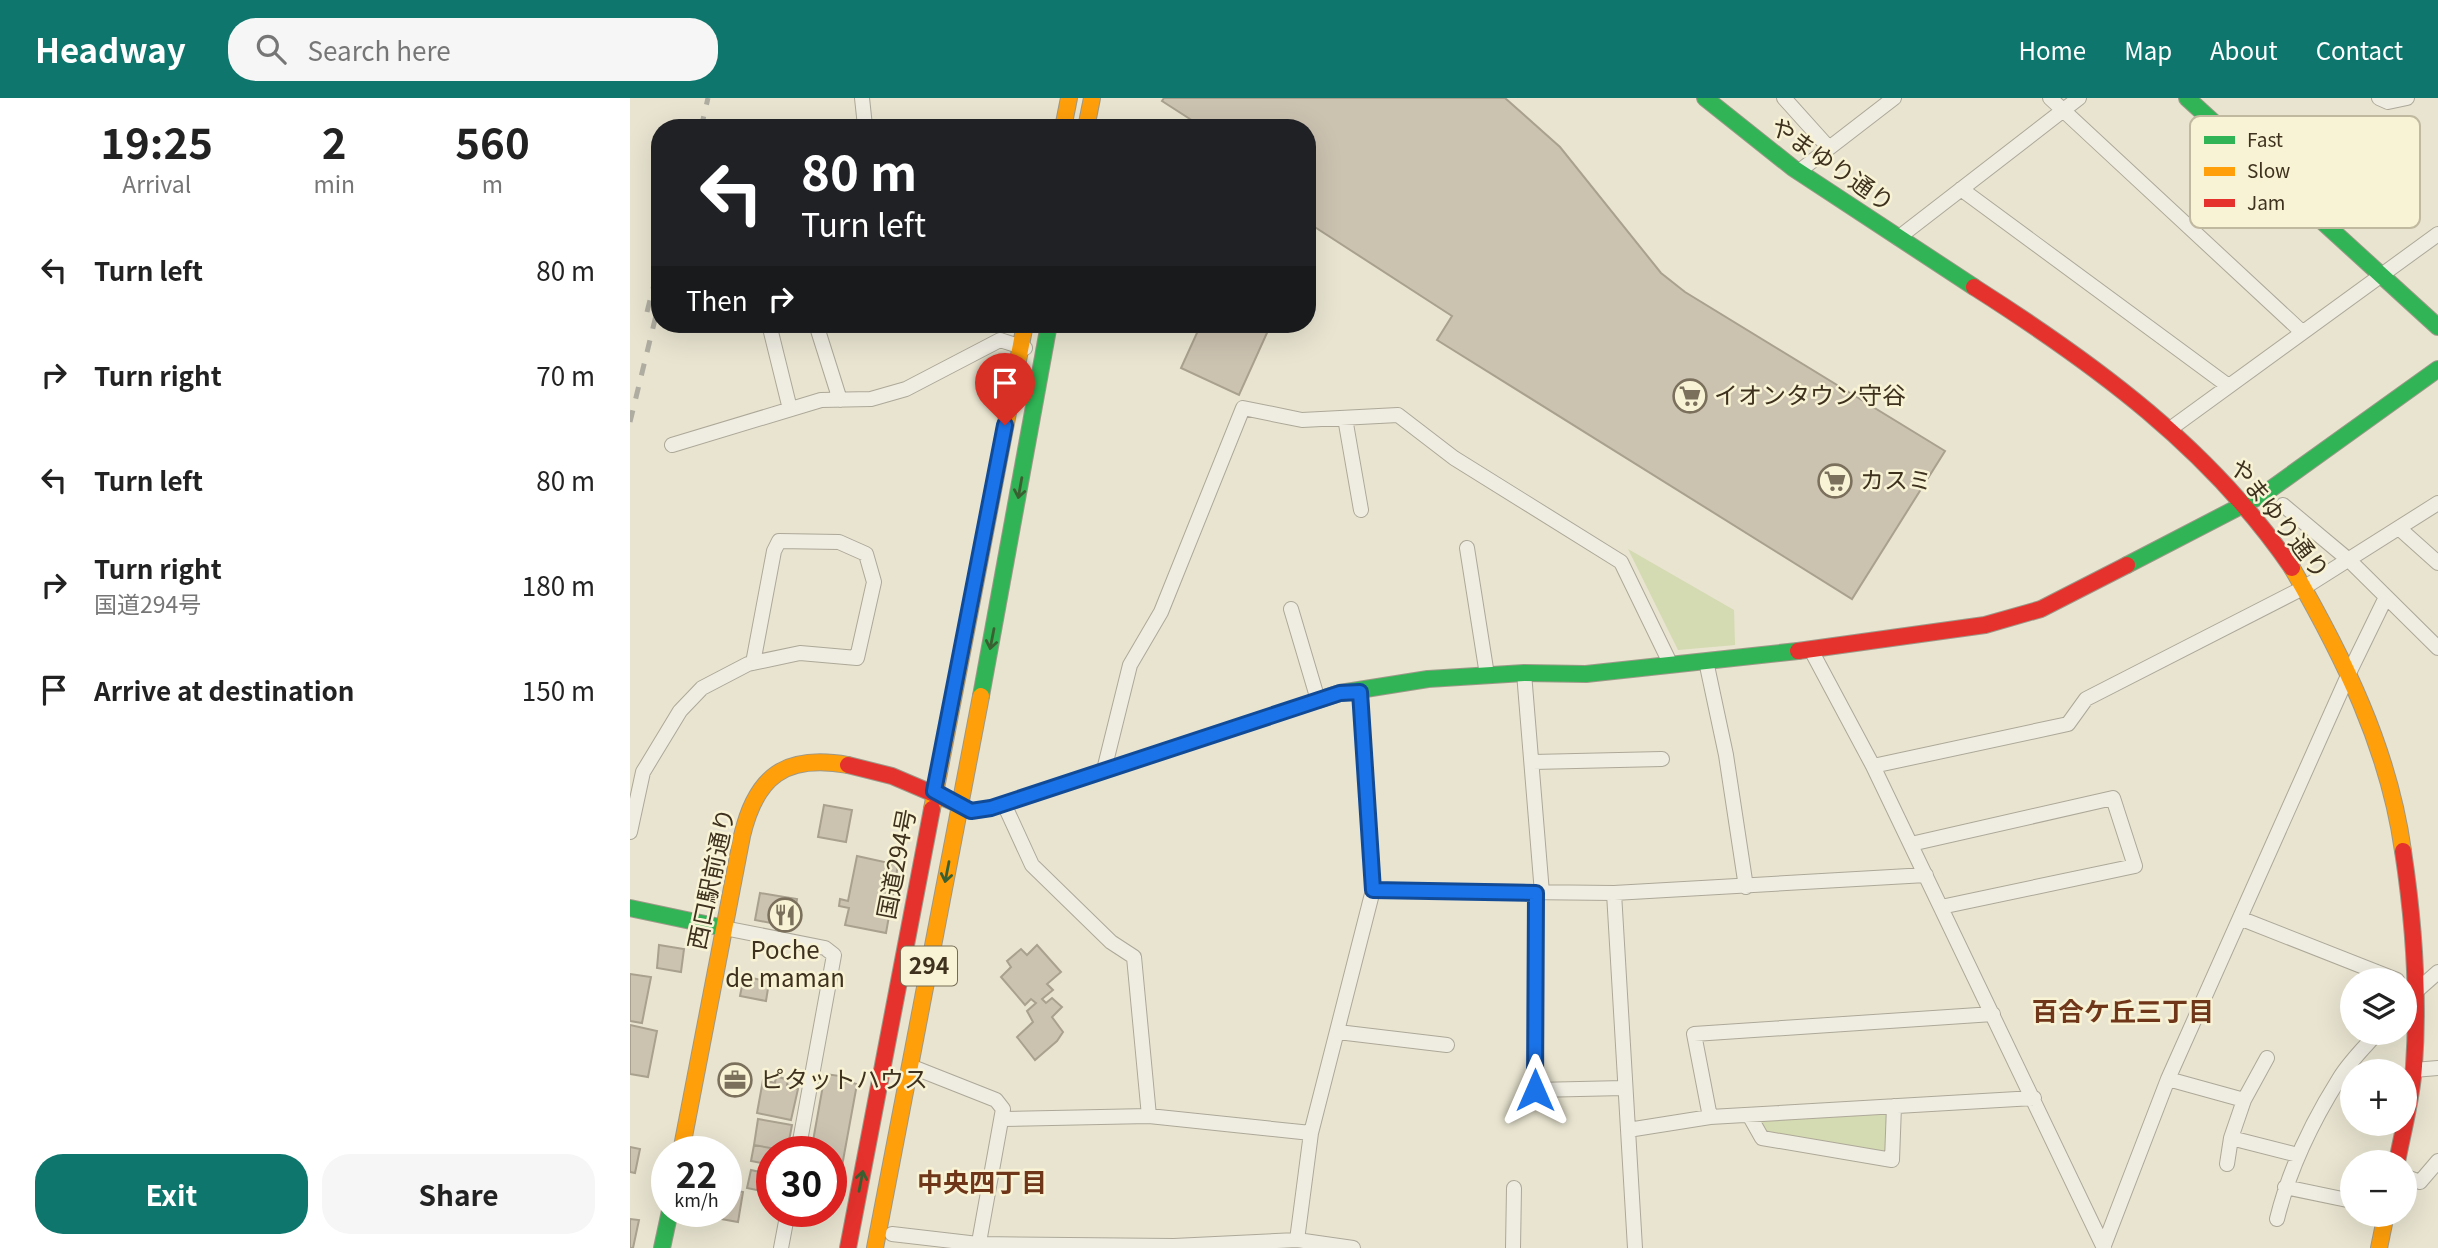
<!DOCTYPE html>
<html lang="en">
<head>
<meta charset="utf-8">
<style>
  body { margin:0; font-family:Georgia,"Noto Sans JP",serif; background:#f6f6f6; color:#222; height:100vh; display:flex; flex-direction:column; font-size:26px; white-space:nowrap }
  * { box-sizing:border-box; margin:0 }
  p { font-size:23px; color:#767676 }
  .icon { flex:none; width:38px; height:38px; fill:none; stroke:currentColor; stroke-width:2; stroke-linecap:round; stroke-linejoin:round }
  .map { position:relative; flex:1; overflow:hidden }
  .panel { display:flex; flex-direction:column; background:#fff; width:630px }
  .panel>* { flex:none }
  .hud { position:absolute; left:21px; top:21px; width:665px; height:214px; border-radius:28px; box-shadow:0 7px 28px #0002; background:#202124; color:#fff; overflow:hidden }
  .buttons { position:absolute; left:1710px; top:870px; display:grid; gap:14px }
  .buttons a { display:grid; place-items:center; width:77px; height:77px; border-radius:50%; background:#fff; box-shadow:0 7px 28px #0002; font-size:35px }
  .speed { position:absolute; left:21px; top:1038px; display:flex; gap:14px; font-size:35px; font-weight:700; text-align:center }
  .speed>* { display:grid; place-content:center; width:91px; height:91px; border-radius:50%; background:#fff; box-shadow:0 7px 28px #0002; line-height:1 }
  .speed small { font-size:18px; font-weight:400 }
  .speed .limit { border:10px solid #d22; background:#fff; color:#111 }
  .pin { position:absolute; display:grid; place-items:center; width:60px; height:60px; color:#fff; margin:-72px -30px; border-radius:50% 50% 50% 0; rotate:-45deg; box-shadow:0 0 7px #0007 }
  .pin .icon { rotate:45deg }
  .me { position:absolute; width:77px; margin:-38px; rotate:0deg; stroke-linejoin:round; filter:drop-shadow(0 0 5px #0008) }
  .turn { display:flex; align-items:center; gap:24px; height:147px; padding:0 35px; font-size:32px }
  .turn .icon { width:91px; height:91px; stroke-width:2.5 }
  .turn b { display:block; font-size:49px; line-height:60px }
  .then { display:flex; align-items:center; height:66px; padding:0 35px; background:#0003; gap:14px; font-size:26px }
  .eta { display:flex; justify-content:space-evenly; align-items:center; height:119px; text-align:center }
  .eta b { font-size:42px; font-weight:700; line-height:49px }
  .action { display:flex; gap:14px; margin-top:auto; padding:14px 35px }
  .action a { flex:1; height:80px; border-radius:28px; background:#0f766e; color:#fff; font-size:28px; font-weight:700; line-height:80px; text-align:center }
  .action a+a { background:#f6f6f6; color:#222 }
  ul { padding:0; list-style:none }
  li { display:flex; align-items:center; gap:21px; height:105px; padding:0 35px }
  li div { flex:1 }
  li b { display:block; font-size:26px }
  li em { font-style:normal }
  header { display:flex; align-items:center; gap:42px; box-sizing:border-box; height:98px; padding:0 35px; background:#0f766e; color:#fff }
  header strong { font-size:33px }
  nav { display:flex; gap:38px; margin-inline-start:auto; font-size:24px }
  .search { width:490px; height:63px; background:#f6f6f6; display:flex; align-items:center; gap:18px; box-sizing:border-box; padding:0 24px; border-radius:28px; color:#767676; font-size:26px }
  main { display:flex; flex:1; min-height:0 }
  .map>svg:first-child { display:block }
</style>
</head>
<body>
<header>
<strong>Headway</strong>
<div class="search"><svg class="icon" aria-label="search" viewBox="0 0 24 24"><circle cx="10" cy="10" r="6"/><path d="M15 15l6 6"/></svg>Search here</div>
<nav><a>Home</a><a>Map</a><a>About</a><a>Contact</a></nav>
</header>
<main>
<section class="panel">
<div class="eta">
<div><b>19:25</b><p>Arrival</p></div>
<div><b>2</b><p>min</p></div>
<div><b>560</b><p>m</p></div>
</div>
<ul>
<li><svg class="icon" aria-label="left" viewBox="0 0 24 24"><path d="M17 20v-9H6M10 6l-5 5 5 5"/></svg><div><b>Turn left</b></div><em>80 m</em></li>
<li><svg class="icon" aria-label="right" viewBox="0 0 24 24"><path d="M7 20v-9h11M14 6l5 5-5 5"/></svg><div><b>Turn right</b></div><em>70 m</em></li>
<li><svg class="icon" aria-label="left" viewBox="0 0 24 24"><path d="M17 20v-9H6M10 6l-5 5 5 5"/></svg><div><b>Turn left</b></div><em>80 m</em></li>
<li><svg class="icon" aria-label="right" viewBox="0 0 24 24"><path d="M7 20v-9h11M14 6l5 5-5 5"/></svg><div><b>Turn right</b><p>国道294号</p></div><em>180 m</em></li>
<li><svg class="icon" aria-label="arrive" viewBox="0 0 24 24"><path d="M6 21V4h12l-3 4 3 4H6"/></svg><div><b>Arrive at destination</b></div><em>150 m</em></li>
</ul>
<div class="action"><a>Exit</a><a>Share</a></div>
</section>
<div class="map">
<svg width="1808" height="1150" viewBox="0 0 1808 1150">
  <rect width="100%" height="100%" fill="#e8e4d0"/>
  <!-- green -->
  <path fill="#d4dab1" d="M998 451 1104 512 1105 547 1048 552Z
    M1264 1008 1262 1062 1132 1040 1119 1017Z"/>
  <!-- building -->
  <path fill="#ccc2b0" stroke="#a9a08e" stroke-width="2" d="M534 0H875L930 49 1031 175 1055 194 1315 353 1222 501 807 242 822 218 677 124V30H574L532 3Z
    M571 226H641L609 297 551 270Z
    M194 707 222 712 216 744 188 739Z
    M227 758 268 767 256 835 215 827 219 810 209 808 210 801 218 803Z
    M130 795 167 801 162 829 125 822Z
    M29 847 54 851 51 874 27 870Z
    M407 847 431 874 417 886 423 892 412 901 416 905 422 900 432 909 422 919 433 934 427 943 405 962 387 939 403 924 397 913 406 905 401 901 395 907 371 879 381 869 377 863 391 851 397 857Z
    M0 876 21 879 12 925 0 923Z
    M114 878 139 884 136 903 110 898Z
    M0 927 27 933 18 979 0 976Z
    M195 976 210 978 209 982 227 986 208 1090 201 1089V1054H181Z
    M146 978 158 982 157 987 168 991 161 1022 127 1015 133 982 145 985Z
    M128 1021 162 1027 157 1053 124 1047Z
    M124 1047 157 1053 142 1054V1067L121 1063Z
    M0 1049 10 1051 5 1075 0 1074Z
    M121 1072 139 1076 136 1094 117 1090Z
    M96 1091 113 1094 108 1124 69 1117 70 1113H96Z
    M0 1121 9 1122 3 1150H0Z"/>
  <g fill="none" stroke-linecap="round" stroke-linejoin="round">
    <defs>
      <path id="street" d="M232 0 235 28
        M1154 0 1199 50
        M1420 0 1672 234
        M1749 0 1758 4 1777 0
        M1168 74 1264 0
        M1647 84 1697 27 1724 42 1732 54 1679 113
        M1331 91 1597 287
        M1268 140 1449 0
        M139 226 160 311
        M186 226 210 302
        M715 320 731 412
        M1540 331 1808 136
        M42 347 191 302 241 301 276 291 370 242 395 250
        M1653 407 1720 463 1808 550
        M1770 431 1808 465
        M837 450 857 577
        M1181 552 1243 668 1474 1150
        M1076 563 1096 657 1116 789
        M894 575 912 795
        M903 664 1032 661
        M1243 668 1438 626 1456 601 1675 489 1808 405
        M474 672 500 567 531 514 613 310 672 322 768 317 824 360 991 464 1041 567
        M374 706 402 767 481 844 504 859 519 1018
        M330 707 341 713 361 710 688 602 661 511
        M0 734 13 674 50 613 72 590 118 566 170 555 227 560 244 484 236 456 209 444 149 443 144 453 123 565
        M1281 746 1483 700 1505 768 1311 809
        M743 792 984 795 1296 777
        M906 795 905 992 994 990
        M984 795 1005 1150
        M1612 821 1767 882
        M94 830 195 850 204 857 168 1054
        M1774 904 1808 874
        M708 934 817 947
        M280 968 366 1002 373 1011 348 1150
        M1784 972 1808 970
        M1538 981 1614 1002 1637 960
        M1614 1002 1601 1040 1668 1057
        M1119 1017 1132 1040 1262 1062 1264 1008
        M1080 1019 1064 936 1363 916
        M373 1021 519 1018 681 1035
        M998 1032 1080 1019 1404 1000
        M1597 1066 1601 1040
        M1774 1078 1790 1084 1808 1063
        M1655 1089 1722 1103
        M1647 1121C1659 1072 1682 1024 1709 981 1719 964 1735 949 1748 934
        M262 1136 348 1146 544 1148 667 1142 723 1150
        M667 1142 681 1035 743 792 730 594
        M151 1150 158 1113
        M883 1150 884 1090
        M1473 1150 1538 981 1720 573 1756 499"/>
      <path id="fast" d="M1075 0 1163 70 1344 189
        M1557 0 1808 229
        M1497 467 1634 396 1808 271
        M351 598 419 226
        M688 602 710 595 798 581 894 575 956 576 1168 553
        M0 810 94 830
        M32 1150 40 1113"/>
      <path id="slow" d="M433 30 439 0
        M456 30 462 0
        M1662 470C1713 558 1759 651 1773 753
        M302 711 395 226
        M51 1054 112 738C126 678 155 656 218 667
        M245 1150 351 598
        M1749 1150 1756 1116"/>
      <path id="jam" d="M1344 189C1465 266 1580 350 1662 470
        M1168 553 1355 527 1411 511 1497 467
        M218 667 262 678 330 707
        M1767 1064C1773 1032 1782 1000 1784 968 1789 896 1784 825 1773 753
        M218 1150 302 711"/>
    </defs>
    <!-- street casing -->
    <use href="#street" stroke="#ada898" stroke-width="16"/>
    <!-- fast casing -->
    <use href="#fast" stroke="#9d9888" stroke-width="18"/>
    <!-- slow casing -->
    <use href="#slow" stroke="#9d9888" stroke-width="18"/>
    <!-- jam casing -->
    <use href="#jam" stroke="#9d9888" stroke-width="18"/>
    <!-- street -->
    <use href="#street" stroke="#efede2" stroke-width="14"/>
    <!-- fast -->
    <use href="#fast" stroke="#30b455" stroke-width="16"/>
    <!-- slow -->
    <use href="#slow" stroke="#ff9f0a" stroke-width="16"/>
    <!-- jam -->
    <use href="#jam" stroke="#e5322d" stroke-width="16"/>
    <!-- rail -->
    <path stroke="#afaca1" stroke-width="5" stroke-dasharray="12 12" stroke-linecap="butt" d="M71 30 78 0
      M17 214 30 163
      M0 324 30 201"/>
  </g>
  <!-- one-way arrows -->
  <defs><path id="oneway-shaft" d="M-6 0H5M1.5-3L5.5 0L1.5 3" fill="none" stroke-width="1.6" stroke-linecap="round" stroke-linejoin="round" transform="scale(1.75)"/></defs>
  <g stroke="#396031">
    <use href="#oneway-shaft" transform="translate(390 390) rotate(100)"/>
    <use href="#oneway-shaft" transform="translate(362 541) rotate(101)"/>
    <use href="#oneway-shaft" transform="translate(317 774) rotate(101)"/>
    <use href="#oneway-shaft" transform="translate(231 1083) rotate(-79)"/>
  </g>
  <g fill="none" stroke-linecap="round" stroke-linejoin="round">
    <defs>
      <path id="route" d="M375 327 304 693 341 713 361 710 710 595 730 594 743 792 906 795 905 992"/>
    </defs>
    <!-- route casing -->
    <use href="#route" stroke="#114b97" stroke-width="18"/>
    <!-- route -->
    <use href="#route" stroke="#1a73e8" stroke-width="12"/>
  </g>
  <!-- icons -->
  <defs>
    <symbol id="supermarket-ring" viewBox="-11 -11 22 22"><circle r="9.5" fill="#f9f3d6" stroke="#7a705c" stroke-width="1.5"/><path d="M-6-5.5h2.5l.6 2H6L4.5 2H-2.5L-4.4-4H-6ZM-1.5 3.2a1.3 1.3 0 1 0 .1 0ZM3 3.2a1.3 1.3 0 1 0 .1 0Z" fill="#7a705c"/></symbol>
    <symbol id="restaurant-ring" viewBox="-11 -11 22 22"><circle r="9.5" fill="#f9f3d6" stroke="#7a705c" stroke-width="1.5"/><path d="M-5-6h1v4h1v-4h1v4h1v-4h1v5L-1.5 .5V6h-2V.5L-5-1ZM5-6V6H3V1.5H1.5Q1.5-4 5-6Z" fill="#7a705c"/></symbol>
    <symbol id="office-ring" viewBox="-11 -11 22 22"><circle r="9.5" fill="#f9f3d6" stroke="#7a705c" stroke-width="1.5"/><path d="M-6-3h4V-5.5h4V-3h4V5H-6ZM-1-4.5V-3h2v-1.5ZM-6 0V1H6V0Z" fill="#7a705c"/></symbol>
  </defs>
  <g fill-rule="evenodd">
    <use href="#supermarket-ring" x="1041" y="279" width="38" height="38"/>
    <use href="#supermarket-ring" x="1186" y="364" width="38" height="38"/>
    <use href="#restaurant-ring" x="136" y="798" width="38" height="38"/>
    <use href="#office-ring" x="86" y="963" width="38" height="38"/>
  </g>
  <g text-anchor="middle" stroke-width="5" stroke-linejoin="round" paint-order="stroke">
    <!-- shield labels -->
    <rect fill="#f9f3d6" stroke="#766c55" stroke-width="2" x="271" y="848.5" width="56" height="39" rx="5"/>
    <g font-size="23" font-weight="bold" fill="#3e321e">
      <text x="299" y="876">294</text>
    </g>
    <!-- street labels -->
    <g font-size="24" fill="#3e321e" stroke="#f9f3d6">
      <text transform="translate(1202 67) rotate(35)" y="8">やまゆり通り</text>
      <text transform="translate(1649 421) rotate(52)" y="8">やまゆり通り</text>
      <text transform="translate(267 766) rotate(-79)" y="8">国道294号</text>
      <text transform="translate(82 781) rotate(-78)" y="8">西口駅前通り</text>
    </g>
    <!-- poi labels -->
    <g font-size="24" fill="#3e321e" stroke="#f9f3d6" text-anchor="start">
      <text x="1084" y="306">イオンタウン守谷</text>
      <text x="1230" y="391">カスミ</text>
      <text x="155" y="861" text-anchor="middle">Poche<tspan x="155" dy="28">de maman</tspan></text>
      <text x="130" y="990">ピタットハウス</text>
    </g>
    <!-- neighbourhood labels -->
    <g font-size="26" font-weight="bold" fill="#6f361a" stroke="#f9f3d6">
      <text x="1493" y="923">百合ケ丘三丁目</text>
      <text x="352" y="1094">中央四丁目</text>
    </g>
  </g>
  <!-- legend -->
  <rect x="1560" y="18" width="230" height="112" rx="10" fill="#f9f3d6" stroke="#c1b99f" stroke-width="2"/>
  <rect x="1574" y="38" width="31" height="8" fill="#30b455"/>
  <rect x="1574" y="69" width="31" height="9" fill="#ff9f0a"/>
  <rect x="1574" y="101" width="31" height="8" fill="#e5322d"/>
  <g font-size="19" fill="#3e321e">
    <text x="1617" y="49">Fast</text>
    <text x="1617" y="80">Slow</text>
    <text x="1617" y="112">Jam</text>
  </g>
</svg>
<div class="buttons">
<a><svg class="icon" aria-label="layers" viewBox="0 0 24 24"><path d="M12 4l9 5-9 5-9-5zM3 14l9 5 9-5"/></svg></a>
<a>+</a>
<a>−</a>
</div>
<div class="speed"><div>22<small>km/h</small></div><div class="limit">30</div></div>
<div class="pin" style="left:375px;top:327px;background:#d93025"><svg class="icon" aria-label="arrive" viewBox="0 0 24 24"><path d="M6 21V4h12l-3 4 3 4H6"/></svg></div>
<svg class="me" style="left:905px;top:992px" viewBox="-20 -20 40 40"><path d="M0-17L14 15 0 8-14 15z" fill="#1a73e8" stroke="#fff" stroke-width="4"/></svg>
<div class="hud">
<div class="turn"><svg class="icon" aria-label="left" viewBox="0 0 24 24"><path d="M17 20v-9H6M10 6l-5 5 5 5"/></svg><div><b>80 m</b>Turn left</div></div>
<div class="then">Then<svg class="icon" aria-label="right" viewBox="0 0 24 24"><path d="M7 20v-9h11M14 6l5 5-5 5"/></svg></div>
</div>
</div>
</main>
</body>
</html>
